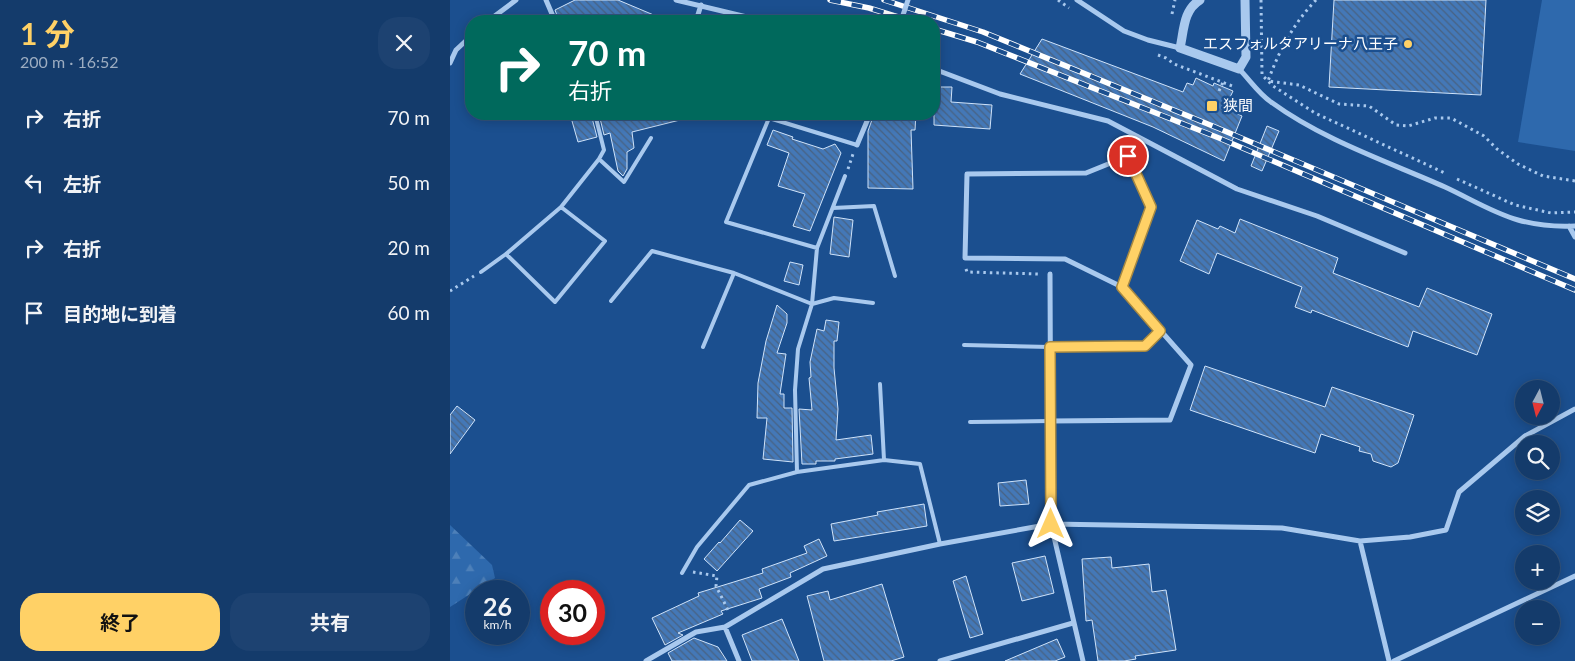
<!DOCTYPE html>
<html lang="ja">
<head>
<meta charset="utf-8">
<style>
  body { margin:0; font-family:Lato,"Noto Sans JP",sans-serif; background:#1d4271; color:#f1f3f6; height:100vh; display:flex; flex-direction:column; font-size:19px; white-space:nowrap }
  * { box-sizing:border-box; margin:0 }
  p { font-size:16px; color:#9dadc1 }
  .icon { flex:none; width:28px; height:28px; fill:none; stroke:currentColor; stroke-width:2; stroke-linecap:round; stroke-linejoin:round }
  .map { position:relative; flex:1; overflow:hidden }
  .panel { display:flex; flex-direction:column; background:#143b6b; width:450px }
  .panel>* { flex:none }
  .guide { position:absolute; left:15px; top:15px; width:475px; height:105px; border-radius:20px; box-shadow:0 2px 12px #0003,0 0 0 1px #33557e; background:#00695c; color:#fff; overflow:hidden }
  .needle { width:32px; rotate:187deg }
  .buttons { position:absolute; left:1065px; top:380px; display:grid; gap:10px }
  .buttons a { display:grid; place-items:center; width:45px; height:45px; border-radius:50%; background:#143b6b; box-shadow:0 2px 12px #0003,0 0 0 1px #33557e; font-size:25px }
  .speed { position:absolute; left:15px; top:580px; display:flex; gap:10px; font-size:25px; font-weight:700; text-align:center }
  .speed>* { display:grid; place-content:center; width:65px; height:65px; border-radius:50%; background:#143b6b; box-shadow:0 2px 12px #0003,0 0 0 1px #33557e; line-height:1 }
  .speed small { font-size:12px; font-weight:400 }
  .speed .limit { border:8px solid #d22; background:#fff; color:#111 }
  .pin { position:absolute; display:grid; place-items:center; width:42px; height:42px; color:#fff; margin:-21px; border:2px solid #fff; border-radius:50%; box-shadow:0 1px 5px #0007 }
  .me { position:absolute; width:55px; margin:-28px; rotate:0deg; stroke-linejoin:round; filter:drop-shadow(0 0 4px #0008) }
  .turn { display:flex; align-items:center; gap:18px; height:105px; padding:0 20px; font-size:22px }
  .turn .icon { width:65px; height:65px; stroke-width:2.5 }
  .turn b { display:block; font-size:35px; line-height:42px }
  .round { display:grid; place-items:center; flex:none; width:52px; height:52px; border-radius:20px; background:#1d4271 }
  .summary { display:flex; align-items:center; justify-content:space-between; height:85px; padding:0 20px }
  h1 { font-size:30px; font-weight:700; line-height:38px; color:#ffd166 }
  .cta { display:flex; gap:10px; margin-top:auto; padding:10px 20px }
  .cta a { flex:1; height:58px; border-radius:20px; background:#ffd166; color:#111; font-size:20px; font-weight:700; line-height:58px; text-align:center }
  .cta a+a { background:#1d4271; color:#f1f3f6 }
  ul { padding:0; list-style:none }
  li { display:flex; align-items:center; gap:15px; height:65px; padding:0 20px }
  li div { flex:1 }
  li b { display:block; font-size:19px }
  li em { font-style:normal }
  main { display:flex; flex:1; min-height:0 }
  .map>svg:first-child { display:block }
</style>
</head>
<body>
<main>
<section class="panel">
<div class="summary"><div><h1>1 分</h1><p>200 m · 16:52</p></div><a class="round"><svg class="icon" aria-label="close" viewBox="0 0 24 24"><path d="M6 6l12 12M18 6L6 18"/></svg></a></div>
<ul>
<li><svg class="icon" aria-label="right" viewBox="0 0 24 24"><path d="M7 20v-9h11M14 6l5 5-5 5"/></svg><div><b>右折</b></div><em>70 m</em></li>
<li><svg class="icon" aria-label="left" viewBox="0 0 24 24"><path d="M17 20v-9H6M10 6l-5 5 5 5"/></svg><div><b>左折</b></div><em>50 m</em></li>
<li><svg class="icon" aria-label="right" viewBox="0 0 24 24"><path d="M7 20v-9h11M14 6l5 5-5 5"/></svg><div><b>右折</b></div><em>20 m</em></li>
<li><svg class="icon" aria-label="arrive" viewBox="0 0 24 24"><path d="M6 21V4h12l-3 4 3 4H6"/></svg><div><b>目的地に到着</b></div><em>60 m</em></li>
</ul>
<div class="cta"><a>終了</a><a>共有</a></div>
</section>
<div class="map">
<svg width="1125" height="661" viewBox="0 0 1125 661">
  <defs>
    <pattern id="forest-firs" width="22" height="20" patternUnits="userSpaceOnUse" patternTransform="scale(1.25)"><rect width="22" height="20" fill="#2e69ad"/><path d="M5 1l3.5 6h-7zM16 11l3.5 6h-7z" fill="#4d80b9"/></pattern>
    <pattern id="building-back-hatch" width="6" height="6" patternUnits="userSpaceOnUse" patternTransform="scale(1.25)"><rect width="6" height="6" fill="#4478b7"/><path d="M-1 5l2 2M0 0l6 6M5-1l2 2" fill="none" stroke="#486282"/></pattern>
  </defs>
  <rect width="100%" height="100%" fill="#1b4f8f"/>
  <!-- forest -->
  <path fill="url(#forest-firs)" d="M0 525 42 565 45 578 0 607Z"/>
  <!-- garden -->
  <path fill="#2e69ad" d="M1092 0H1125V151L1068 142Z"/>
  <!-- building -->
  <path fill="url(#building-back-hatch)" stroke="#cfe3fa" d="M125 0H168L218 21H176L132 17 122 21H109L105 10Z
    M884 0H1036L1031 95 879 87Z
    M592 39 733 92 737 83 743 85 746 78 763 86 764 83 783 91 775 108 792 116 774 161 703 127 570 74Z
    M487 87H502L501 102 542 105 540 129 484 125V98H487Z
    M120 114H141L147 137 128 142Z
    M149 114H234V119L182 132 184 148 177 152V169L173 176 168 171 160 133 154 135Z
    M424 114H466L465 130H461L463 189 418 188V131Z
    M817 126 829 131 812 171 801 166Z
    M323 130 343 137 342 139 373 149 385 144 391 153 360 231 343 226 355 194 328 186 339 153 317 145Z
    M384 217 403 220 399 257 380 254Z
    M790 219 888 258 883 273 969 307 977 288 1042 314 1027 355 963 331 958 347 862 310 861 313 845 307 852 287 767 253 759 274 730 261 747 220 768 229 770 226 785 233Z
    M340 262 353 265 349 285 334 281Z
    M327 305 337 314V323L327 353 336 354 330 394H334V408H342L343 462 313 459 317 418H307L308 383 316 341Z
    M376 320 389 322 387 341H384V368L388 409 386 440 421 435 423 454 385 459V461H366V464H352L349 409 362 410 359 378 361 377 360 362 367 329 374 331Z
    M755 366 875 407 882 387 964 415 948 463 941 467 923 461 921 454 909 451 910 447 871 434 865 453 740 410Z
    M7 406 25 420 0 454V415Z
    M576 480 579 504 550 506 548 483Z
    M474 504 477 526 384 541 381 524 428 515 427 512Z
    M290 520 303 531 267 571 254 559 269 542 270 543Z
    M369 539 377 556 340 573 341 577 309 589 312 598 271 611 273 614 228 633 233 635 215 645 202 618 249 596 248 593 313 573 312 569 357 553 354 546Z
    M595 556 604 593 572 601 562 563Z
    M661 557 662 568 699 564 702 592 716 590 726 650 685 656 686 659 674 661H648L642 620 636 621 632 559Z
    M516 576 533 634 520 638 503 581Z
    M432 584 454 657 441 661H374L357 596 378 591 380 600Z
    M332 619 349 661H302L292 635Z
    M244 638 268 647 277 661H222L218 653Z
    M607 639 615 657 605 661H555Z"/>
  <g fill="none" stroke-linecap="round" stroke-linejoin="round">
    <!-- path -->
    <path stroke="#a9c9ee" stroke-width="3" stroke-dasharray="2.5 4" stroke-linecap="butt" d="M608 0 619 8
      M811 0 812 75 823 86 865 113 997 174
      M866 0C843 24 829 51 818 81L849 85 889 104 919 106 946 125 958 126 985 118H1001L1034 136 1047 149 1068 164 1093 176 1125 181
      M722 14 725 0
      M708 55 716 58 724 64 785 87
      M769 91 773 82
      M398 169 403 154
      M1007 179 1065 205 1101 213 1125 212
      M516 269 517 272 589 274
      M0 291 24 276
      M243 572 267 576 266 586 279 612"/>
    <!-- service -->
    <path stroke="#a9c9ee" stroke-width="4" d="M149 159 174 182 201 138
      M395 176 367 248 362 304 348 349 345 390 347 472 434 460 470 464 490 544
      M383 208 424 206 445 276
      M367 248 276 222 319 118 407 145
      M56 254 105 302 155 241 111 207
      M31 272 56 254 111 207 149 159 154 150 145 114
      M161 301 202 251 284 273 362 304 384 298 423 303
      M514 345 600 347 695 346 710 331
      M253 347 284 273
      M430 384 434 460
      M520 422 600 421
      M232 573 247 547 299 485 347 472"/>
    <!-- minor -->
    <path stroke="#a9c9ee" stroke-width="5" d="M96 0 105 21
      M226 0 314 21
      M627 0 674 31 698 40 730 48
      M38 21 66 0
      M246 21 251 5
      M0 63 6 50 21 36
      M484 69 550 94 658 121 787 189 867 216 955 253
      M789 69C800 80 808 93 821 102 873 140 936 161 995 187 1019 198 1043 213 1068 220 1086 225 1106 227 1125 226
      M407 145 420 114
      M1119 226 1125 237
      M600 274 601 524 633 661
      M672 287 615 259 515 258 517 174 636 173 678 156
      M600 421 720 420 741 365 672 287 701 207 678 156 687 137
      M910 541 939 661
      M275 627 289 661
      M196 661 246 632 275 627 373 569 490 544 601 524 832 528 910 541 960 537 996 530 1009 492 1075 436 1125 409
      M490 661 623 623
      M944 661 1125 576"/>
    <!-- tertiary -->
    <path stroke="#a9c9ee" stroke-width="9" d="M750 0C733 10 734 31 730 48L789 69 796 57 795 0"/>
    <defs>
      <path id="rail" d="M380 0 419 8 461 21
        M434 0 533 32 770 129 1125 279
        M484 29 527 42 769 138 1125 290"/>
    </defs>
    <!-- rail casing -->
    <use href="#rail" stroke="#fff" stroke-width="5.5"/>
    <!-- rail -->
    <use href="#rail" stroke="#1b4f8f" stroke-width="4" stroke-dasharray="11" stroke-linecap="butt"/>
    <!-- minor-bridge -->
    <path stroke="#a9c9ee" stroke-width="5" d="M451 21 458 0"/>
  </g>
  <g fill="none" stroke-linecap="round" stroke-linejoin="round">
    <defs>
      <path id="route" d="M601 524 600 347 695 346 710 331 672 287 701 207 678 156"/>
    </defs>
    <!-- route casing -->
    <use href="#route" stroke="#a68842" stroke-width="12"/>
    <!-- route -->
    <use href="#route" stroke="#ffd166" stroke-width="9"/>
  </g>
  <!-- markers -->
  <g fill="#ffd166" stroke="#1b4f8f" stroke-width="2">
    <circle cx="958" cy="44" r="5"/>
    <rect x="756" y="100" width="12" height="12" rx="2.5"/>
  </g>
  <g text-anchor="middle" stroke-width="5" stroke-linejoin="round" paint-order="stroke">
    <!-- poi labels -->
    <g font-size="15" fill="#fff" stroke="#1b4f8f" text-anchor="end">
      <text x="948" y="49">エスフォルタアリーナ八王子</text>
      <text x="773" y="111" text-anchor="start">狭間</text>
    </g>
  </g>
</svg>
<div class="buttons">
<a><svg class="needle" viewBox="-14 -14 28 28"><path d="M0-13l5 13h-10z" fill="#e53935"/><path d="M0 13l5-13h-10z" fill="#9dadc1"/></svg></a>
<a><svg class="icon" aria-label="search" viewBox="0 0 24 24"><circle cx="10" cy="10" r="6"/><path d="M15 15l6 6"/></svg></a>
<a><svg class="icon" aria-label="layers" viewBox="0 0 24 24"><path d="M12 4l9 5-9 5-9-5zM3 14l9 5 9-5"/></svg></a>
<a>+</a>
<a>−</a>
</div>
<div class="speed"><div>26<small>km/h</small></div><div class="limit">30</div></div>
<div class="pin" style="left:678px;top:156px;background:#d93025"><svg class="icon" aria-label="arrive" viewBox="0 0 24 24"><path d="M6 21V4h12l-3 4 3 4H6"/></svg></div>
<svg class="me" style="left:601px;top:524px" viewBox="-20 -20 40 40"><path d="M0-17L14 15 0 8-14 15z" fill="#ffd166" stroke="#fff" stroke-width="4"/></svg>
<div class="guide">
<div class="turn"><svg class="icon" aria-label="right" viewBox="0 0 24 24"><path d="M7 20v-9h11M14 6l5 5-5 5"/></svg><div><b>70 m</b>右折</div></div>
</div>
</div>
</main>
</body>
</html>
